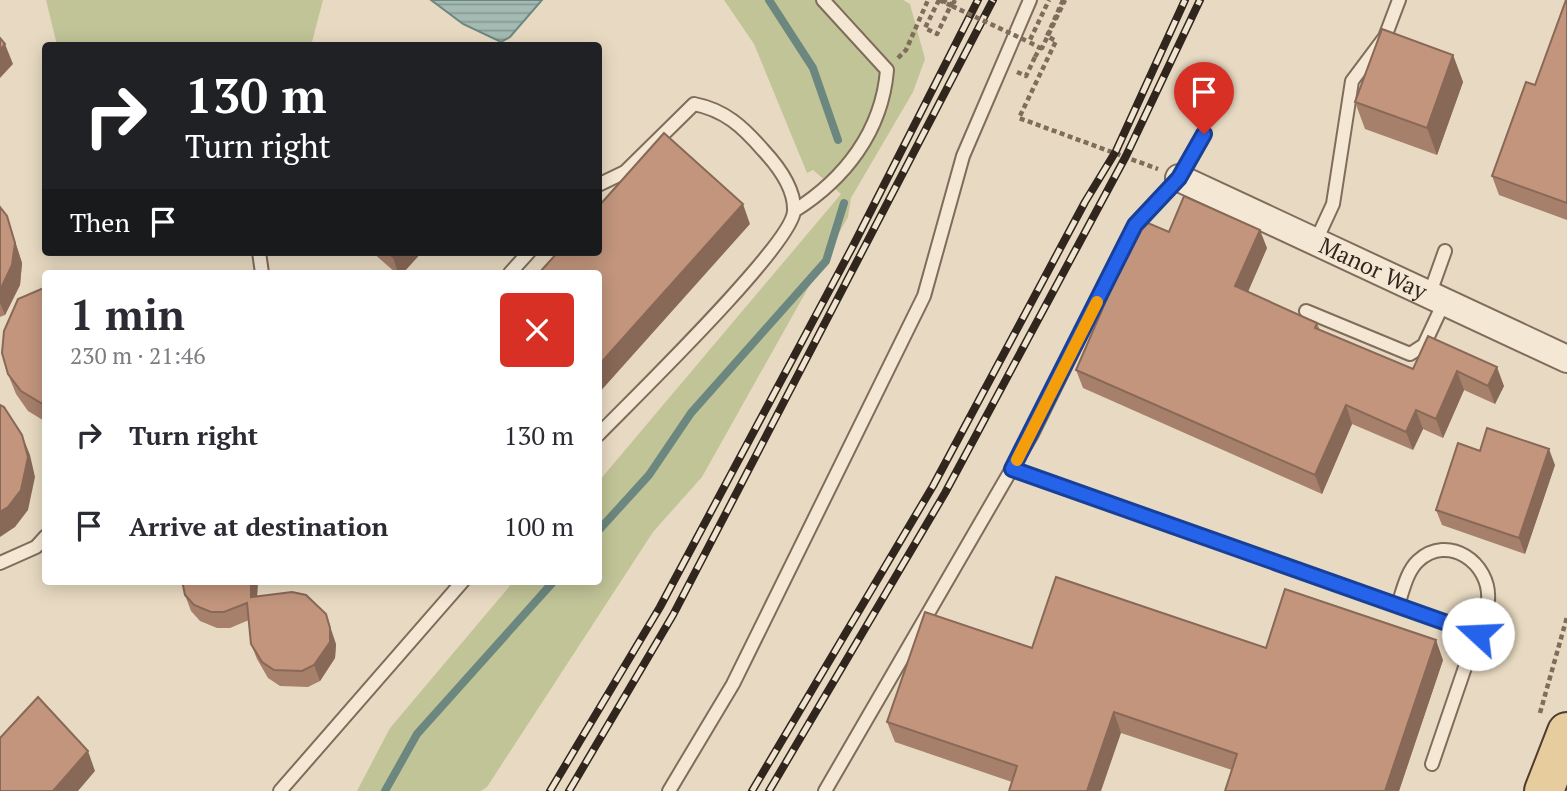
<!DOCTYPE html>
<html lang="en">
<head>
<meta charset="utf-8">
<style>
  body { margin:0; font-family:"PT Serif",serif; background:#f7f7f7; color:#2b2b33; height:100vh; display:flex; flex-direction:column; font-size:26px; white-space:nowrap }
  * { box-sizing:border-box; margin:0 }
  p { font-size:23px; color:#7c7c81 }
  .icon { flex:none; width:38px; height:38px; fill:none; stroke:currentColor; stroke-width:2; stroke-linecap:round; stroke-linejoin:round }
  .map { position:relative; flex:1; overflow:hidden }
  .sheet { position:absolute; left:42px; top:270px; width:560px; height:315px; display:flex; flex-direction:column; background:#fff; border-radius:7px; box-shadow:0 4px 18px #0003 }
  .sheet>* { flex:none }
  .banner { position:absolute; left:42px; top:42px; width:560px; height:214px; border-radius:7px; box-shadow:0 4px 18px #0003; background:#202124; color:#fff; overflow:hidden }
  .pin { position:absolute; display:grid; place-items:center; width:60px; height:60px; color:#fff; margin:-72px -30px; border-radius:50% 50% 50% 0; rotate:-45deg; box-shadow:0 0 7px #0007 }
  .pin .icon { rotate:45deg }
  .me { position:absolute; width:77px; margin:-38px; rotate:290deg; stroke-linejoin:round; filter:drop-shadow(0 0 5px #0008) }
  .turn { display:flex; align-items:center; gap:24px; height:147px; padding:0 28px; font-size:32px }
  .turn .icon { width:91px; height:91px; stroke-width:2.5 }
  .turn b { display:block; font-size:49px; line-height:60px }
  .then { display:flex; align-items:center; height:66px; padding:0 28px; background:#0003; gap:14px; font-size:26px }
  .round { display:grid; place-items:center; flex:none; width:74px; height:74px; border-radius:7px; background:#f7f7f7 }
  .summary { display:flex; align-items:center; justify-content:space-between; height:119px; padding:0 28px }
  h1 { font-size:42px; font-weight:800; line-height:52px }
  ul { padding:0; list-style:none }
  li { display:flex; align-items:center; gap:21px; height:91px; padding:0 28px }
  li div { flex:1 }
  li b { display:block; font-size:26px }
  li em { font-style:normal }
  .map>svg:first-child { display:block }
</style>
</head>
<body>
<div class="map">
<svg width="1567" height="791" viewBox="0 0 1567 791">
  <defs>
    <pattern id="water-rules" width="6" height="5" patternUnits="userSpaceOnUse" patternTransform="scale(1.75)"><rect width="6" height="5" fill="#a4bbb3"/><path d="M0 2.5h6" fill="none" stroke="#869891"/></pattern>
  </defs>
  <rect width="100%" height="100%" fill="#e8dac2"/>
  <!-- green -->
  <path fill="#c1c497" d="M46 0H323L312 42 314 46 57 45Z
    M724 0H903L910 4 925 59 913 92 851 198 848 217 702 477 653 532 487 787 481 791H357L390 728 514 581H598L599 481 841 194 813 170 807 173 754 44Z"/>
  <!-- water -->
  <path fill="url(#water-rules)" stroke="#6c877f" stroke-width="2" d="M431 0H542L510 37 501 42 463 24Z"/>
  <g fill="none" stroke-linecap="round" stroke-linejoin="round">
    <!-- stream -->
    <path stroke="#6c877f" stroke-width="8" d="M769 0 813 68 838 140
      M598 531 649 475 691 413 826 261 844 203
      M385 791 417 734 554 581"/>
    <defs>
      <path id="service" d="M598 185 625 172 694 104C725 110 743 127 763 150 777 165 795 189 794 211 792 245 631 401 598 435
        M794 211C845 179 882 131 887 70L823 0
        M1315 243 1333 204 1352 81 1385 37 1399 0
        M259 252 262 273
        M510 273 529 252
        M1430 293 1445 251
        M1306 311 1410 354 1424 345 1445 300
        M1012 469 1398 605C1403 590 1407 571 1418 561 1448 533 1491 563 1488 600L1432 764
        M0 563 36 547 46 536
        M1398 605 1478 634
        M280 791 463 581
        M669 791 733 684 924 296 963 156 1030 0
        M825 791 1032 434 1135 225 1179 178 1204 134"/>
      <g id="minor">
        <path id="s1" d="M1179 178 1567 359"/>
      </g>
      <path id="primary" d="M1544 791 1567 732"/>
    </defs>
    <!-- service casing -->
    <use href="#service" stroke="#7f6c5b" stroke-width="16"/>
    <!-- minor casing -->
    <use href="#minor" stroke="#7f6c5b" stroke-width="30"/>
    <!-- primary casing -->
    <use href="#primary" stroke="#4d3c2f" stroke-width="42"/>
    <!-- path -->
    <path stroke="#7f6c5b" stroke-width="4.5" stroke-dasharray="5 3.5" stroke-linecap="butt" d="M939 0 925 28 937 34 951 5
      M942 0 951 5 953 0
      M1063 0 1047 36 1056 41 1019 118 1158 169
      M898 58 906 50 928 0
      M1017 72 1026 76 1035 57
      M1540 713 1567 617"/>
    <!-- service -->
    <use href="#service" stroke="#f4e8d4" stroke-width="12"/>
    <!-- minor -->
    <use href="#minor" stroke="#f4e8d4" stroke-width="26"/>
    <!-- primary -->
    <use href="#primary" stroke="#e7cc9d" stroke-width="38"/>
    <defs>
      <path id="rail" d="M550 791 660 607 854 244 978 0
        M569 791 673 615 993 0
        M752 791 933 486 1085 202 1116 151 1185 0
        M769 791 945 493 1126 156 1200 0"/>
    </defs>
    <!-- rail casing -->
    <use href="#rail" stroke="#31261e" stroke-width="8"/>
    <!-- rail -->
    <use href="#rail" stroke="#f0e5d0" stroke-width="5" stroke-dasharray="16" stroke-linecap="butt"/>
    <!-- path-bridge -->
    <path stroke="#7f6c5b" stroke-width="4.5" stroke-dasharray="5 3.5" stroke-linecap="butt" d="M939 0 952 6 955 0
      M952 6 1029 42
      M1040 47 1042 48 1065 0
      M1035 57 1040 48 1029 42 1049 0"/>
  </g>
  <!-- wall -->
  <path fill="#a7806b" d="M1567 0V220L1499 195 1492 176 1535 85Z
    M1453 55 1463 82 1437 155 1365 129 1355 102Z
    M0 207 7 216 22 263 20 285 5 315 0 317Z
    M1267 248 1248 292 1317 323 1320 330 1413 369 1428 336 1504 386 1495 404 1464 390 1443 438 1423 429 1413 450 1352 424 1322 494 1083 388 1076 370Z
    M372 252H422L403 273H396Z
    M46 287V422L28 411 16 394 8 374Z
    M1480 451 1555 465 1525 554 1442 525 1436 510Z
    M182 581H258L257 596 336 644 335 658 320 681 308 687 280 686 268 678 257 659 251 644 249 620 230 628H217L200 621 191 611 185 595Z
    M1032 648H1266L1443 660 1399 791H1225L1232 770 1121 733 1012 782 895 742 887 722Z"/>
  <!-- shaded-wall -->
  <path fill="#886857" d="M5 44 13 64 0 78V50Z
    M1453 55 1463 82 1437 155 1427 128Z
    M743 204 750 224 598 394V366Z
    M7 216 22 263 20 285 5 315 0 303V290Z
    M1260 230 1267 248 1242 305 1235 286Z
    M397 252H422L403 273H398L393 257Z
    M1497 367 1504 386 1495 404 1488 386Z
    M1457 371 1464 390 1443 438 1436 419Z
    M1346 405 1352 424 1322 494 1315 475Z
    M1416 410 1423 429 1413 450 1406 432Z
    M22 435 30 455 35 477 28 510 15 527 0 537V512Z
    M1549 449 1555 465 1525 554 1519 538Z
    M251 581H258L256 613 251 597Z
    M326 614 336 644 335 658 320 681 314 665Z
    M1436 640 1443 660 1399 791H1385Z
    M1114 712 1121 733 1101 791H1087Z
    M88 751 95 771 78 791H53Z"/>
  <!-- building -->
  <path fill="#c2957c" stroke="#886857" stroke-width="2" d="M1566 0H1567V203L1492 176 1526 82 1535 85Z
    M1382 29 1453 55 1427 128 1355 102Z
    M0 38 5 44 0 50Z
    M664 133 743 204 598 366V273H539L558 252H598V207Z
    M1184 196 1260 230 1235 286 1317 323 1315 328 1413 369 1428 336 1497 367 1488 386 1457 371 1436 419 1416 410 1406 432 1346 405 1315 475 1076 370 1141 220 1169 232Z
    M0 207 7 216 15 243 12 265 0 290Z
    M387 252H397L393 257Z
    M46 287V406L21 391 8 374 2 353 4 331 18 299Z
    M0 405 4 407 22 435 28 457 21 490 8 507 0 512Z
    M1487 428 1549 449 1519 538 1436 510 1458 443 1480 451Z
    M1056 577 1266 648 1285 589 1436 640 1385 791H1225L1237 754 1114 712 1087 791H1009L1017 766 887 722 925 612 1032 648Z
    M182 581H251V597L292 592 306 595 326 614 330 628V642L314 665 302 671 274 670 262 662 251 644 247 603 224 612H211L194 605 185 595Z
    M38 697 88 751 53 791H0V738Z"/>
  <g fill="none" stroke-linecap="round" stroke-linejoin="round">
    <defs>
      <path id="route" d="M1204 134 1179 178 1135 225 1012 469 1478 634"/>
    </defs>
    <!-- route casing -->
    <use href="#route" stroke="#184099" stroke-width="18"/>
    <!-- route -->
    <use href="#route" stroke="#2563eb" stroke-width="12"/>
    <!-- slow -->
    <path stroke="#f59e0b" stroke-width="12" d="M1017 460 1097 302"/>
  </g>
  <g text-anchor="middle" stroke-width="5" stroke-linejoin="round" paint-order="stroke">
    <!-- street labels -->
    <g font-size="23" fill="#31261e" stroke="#f0e5d0">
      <text dy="8" stroke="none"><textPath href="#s1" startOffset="214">Manor Way</textPath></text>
    </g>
  </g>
</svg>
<div class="pin" style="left:1204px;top:134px;background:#d93025"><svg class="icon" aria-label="arrive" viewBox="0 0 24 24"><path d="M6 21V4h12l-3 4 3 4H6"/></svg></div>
<svg class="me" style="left:1478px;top:634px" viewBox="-20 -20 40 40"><circle r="19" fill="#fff"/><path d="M0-13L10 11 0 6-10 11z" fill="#2563eb"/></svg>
<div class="banner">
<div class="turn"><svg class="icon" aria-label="right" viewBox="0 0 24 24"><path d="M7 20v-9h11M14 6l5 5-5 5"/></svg><div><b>130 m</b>Turn right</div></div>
<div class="then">Then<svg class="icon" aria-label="arrive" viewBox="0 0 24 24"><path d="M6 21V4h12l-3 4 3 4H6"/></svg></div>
</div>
<section class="sheet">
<div class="summary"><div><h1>1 min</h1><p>230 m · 21:46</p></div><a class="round" style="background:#d93025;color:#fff"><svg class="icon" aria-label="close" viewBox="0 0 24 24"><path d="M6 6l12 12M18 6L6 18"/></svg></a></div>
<ul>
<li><svg class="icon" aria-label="right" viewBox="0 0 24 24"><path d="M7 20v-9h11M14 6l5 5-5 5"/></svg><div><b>Turn right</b></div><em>130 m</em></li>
<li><svg class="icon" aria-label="arrive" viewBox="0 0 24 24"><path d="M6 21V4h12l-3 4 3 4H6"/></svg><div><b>Arrive at destination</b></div><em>100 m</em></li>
</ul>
</section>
</div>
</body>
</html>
